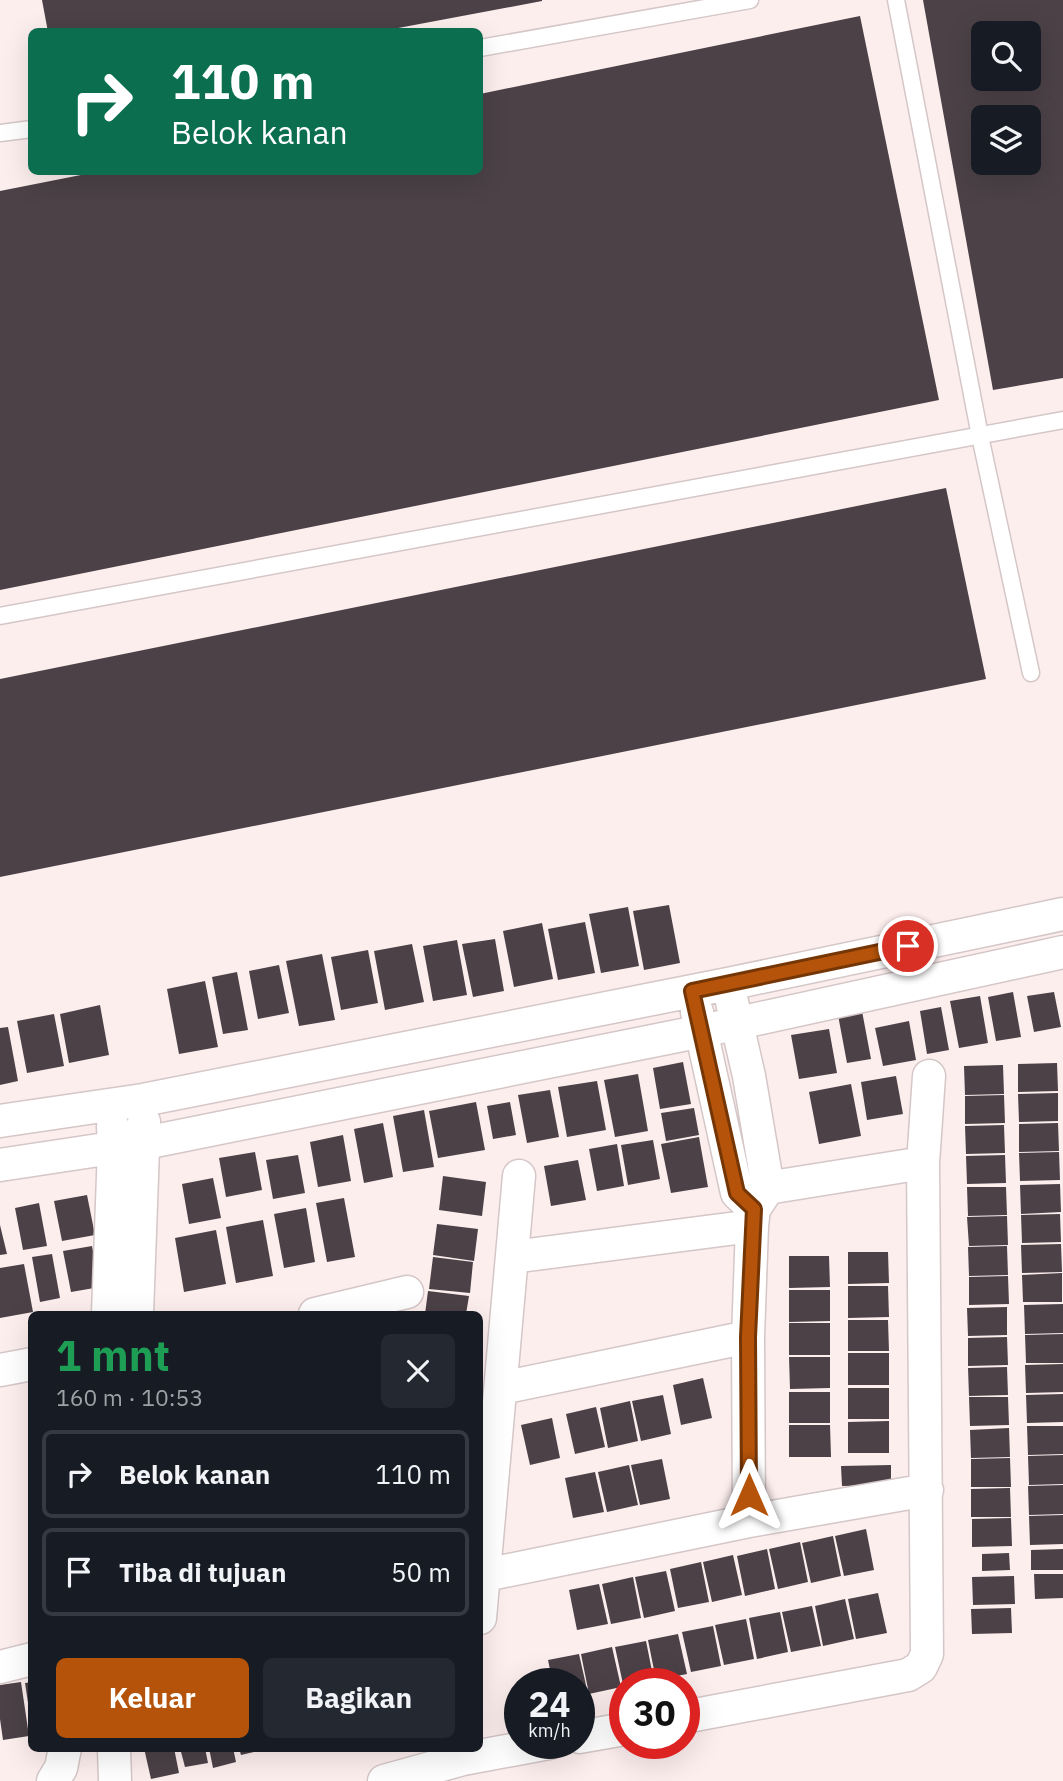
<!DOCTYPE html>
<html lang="id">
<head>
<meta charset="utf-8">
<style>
  body { margin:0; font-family:"IBM Plex Sans",sans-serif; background:#242831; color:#f1f3f6; height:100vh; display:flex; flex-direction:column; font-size:26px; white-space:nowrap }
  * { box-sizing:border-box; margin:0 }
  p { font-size:23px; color:#9ea1a6 }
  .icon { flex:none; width:38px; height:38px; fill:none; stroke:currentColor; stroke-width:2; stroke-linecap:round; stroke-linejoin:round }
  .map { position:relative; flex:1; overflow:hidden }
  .side { position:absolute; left:28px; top:1311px; width:455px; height:441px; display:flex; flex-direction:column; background:#171b24; border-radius:10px; box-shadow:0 7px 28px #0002 }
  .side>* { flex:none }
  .banner { position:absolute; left:28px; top:28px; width:455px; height:147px; border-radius:10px; box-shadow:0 7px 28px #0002; background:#0b6e4f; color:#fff; overflow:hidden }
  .controls { position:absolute; left:971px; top:21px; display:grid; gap:14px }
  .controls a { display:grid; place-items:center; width:70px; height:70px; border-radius:10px; background:#171b24; box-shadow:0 7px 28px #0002; font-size:35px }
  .speed { position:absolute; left:504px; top:1668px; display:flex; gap:14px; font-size:35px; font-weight:700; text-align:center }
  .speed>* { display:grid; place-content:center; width:91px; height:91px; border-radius:50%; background:#171b24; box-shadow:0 7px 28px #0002; line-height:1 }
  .speed small { font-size:18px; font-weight:400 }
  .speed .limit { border:10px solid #d22; background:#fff; color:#111 }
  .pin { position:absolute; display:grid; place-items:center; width:60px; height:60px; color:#fff; margin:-30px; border:4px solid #fff; border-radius:50%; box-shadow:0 2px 7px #0007 }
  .me { position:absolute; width:77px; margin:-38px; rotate:0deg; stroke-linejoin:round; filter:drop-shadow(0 0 5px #0008) }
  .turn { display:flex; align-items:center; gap:24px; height:147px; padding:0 28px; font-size:32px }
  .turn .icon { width:91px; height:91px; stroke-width:2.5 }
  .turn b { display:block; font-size:49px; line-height:60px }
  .round { display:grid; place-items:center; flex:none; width:74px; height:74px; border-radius:10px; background:#242831 }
  .summary { display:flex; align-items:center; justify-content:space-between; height:119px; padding:0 28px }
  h1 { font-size:42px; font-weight:700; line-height:52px; color:#1e9e55 }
  .action { display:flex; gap:14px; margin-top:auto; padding:14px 28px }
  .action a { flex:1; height:80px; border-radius:10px; background:#b45309; color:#fff; font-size:28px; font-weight:700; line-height:80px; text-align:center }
  .action a+a { background:#242831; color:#f1f3f6 }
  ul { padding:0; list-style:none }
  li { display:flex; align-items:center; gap:21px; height:88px; margin:0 14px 10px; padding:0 14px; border:4px solid #363941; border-radius:10px }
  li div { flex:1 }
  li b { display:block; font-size:26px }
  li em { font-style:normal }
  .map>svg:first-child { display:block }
</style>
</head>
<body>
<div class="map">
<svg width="1063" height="1781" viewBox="0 0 1063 1781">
  <rect width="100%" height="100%" fill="#fdeeee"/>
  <!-- building -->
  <path fill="#4b4147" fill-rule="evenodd" d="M42 0H542V1L377 32H48Z
    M923 0H1063V378L993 390ZM984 33H1029V79H984ZM984 117H1029V163H984Z
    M860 16 939 400 0 590V191L96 172H480V94Z
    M946 488 986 679 0 877V679Z
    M669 905 680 963 644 970 633 911Z
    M628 907 639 966 601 973 589 914Z
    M585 922 595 973 558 980 548 929Z
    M542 923 553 979 514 987 503 931Z
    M495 939 504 991 473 997 462 944Z
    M457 940 467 995 433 1001 423 946Z
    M412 944 424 1002 385 1010 374 951Z
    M368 950 378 1003 341 1010 331 957Z
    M322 954 335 1020 299 1026 286 961Z
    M279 965 289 1013 258 1019 249 971Z
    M237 972 248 1030 223 1034 212 977Z
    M205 981 218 1047 179 1054 167 989Z
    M1013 992 1021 1037 996 1041 988 997Z
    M1054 992 1061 1027 1034 1032 1027 996Z
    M980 996 988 1043 959 1048 950 1001Z
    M100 1005 109 1055 69 1063 60 1014Z
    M941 1007 949 1050 927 1054 920 1011Z
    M862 1011 871 1059 847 1063 838 1015Z
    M54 1014 64 1066 27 1073 17 1021Z
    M909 1021 916 1060 883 1066 875 1028Z
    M8 1027 18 1081 0 1085V1028Z
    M829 1029 837 1073 799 1079 791 1035Z
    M683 1062 691 1104 660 1109 653 1068Z
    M1057 1063 1058 1091 1018 1092V1064Z
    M1003 1065 1004 1094 965 1095 964 1066Z
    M638 1074 648 1131 615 1137 604 1080Z
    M896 1076 903 1114 867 1120 861 1082Z
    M597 1081 606 1130 567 1137 558 1087Z
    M851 1084 861 1136 819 1144 809 1092Z
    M550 1090 559 1137 527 1143 518 1095Z
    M1058 1093V1121L1019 1122 1018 1094Z
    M1004 1095 1005 1123 965 1124V1096Z
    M476 1102 485 1150 438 1158 429 1111Z
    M510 1102 516 1135 493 1139 487 1106Z
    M694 1108 699 1135 666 1141 661 1113Z
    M424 1110 434 1167 403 1172 393 1116Z
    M383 1123 393 1177 364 1183 354 1129Z
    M1058 1123 1059 1151 1019 1152V1124Z
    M1004 1125 1005 1153 966 1154 965 1126Z
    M343 1135 351 1181 318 1187 310 1142Z
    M699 1137 708 1187 671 1193 661 1144Z
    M653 1140 660 1179 628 1185 621 1145Z
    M617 1144 624 1186 597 1191 589 1149Z
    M255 1152 262 1190 226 1197 219 1158Z
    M1059 1152 1060 1180 1020 1181 1019 1153Z
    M298 1155 305 1193 273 1199 266 1160Z
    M1005 1155 1006 1183 967 1184 966 1156Z
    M578 1160 586 1200 551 1206 544 1166Z
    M443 1176 486 1182 482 1216 439 1210Z
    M213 1178 221 1218 189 1224 182 1184Z
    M1060 1184 1061 1212 1021 1214 1020 1185Z
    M967 1187H1006L1007 1215 968 1216Z
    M87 1195 95 1235 62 1241 54 1201Z
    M344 1198 355 1257 327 1262 316 1203Z
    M39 1203 47 1246 23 1250 15 1208Z
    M306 1208 315 1262 284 1268 274 1214Z
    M1060 1214 1061 1242 1022 1243 1021 1215Z
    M1007 1216 1008 1245 969 1246 967 1217Z
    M263 1220 273 1276 236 1283 226 1227Z
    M437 1224 478 1229 474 1261 433 1255Z
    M0 1225 7 1254 0 1255Z
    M216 1230 226 1284 184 1292 175 1238Z
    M1061 1244 1062 1272 1022 1273 1021 1245Z
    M92 1246 100 1287 71 1292 63 1251Z
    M1007 1246 1008 1275 969 1276 968 1247Z
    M848 1252H888L889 1283 848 1284Z
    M52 1254 60 1298 40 1302 32 1257Z
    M789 1256H829L830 1287 789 1288Z
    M433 1257 473 1262 470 1293 429 1289Z
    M24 1264 33 1312 0 1318V1268Z
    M1062 1273V1302H1023L1022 1275Z
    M1008 1276 1009 1304 969 1305V1277Z
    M848 1286H888L889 1317 848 1318Z
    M789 1290H830V1321L789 1322Z
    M428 1291 469 1296 466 1314H425Z
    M1063 1304V1333L1025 1334 1024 1305Z
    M1007 1307V1335L968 1336 967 1308Z
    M848 1320H888L889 1351H848Z
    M789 1323H830V1355H789Z
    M1063 1334V1363H1026L1025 1335Z
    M1007 1337 1008 1365 968 1366V1338Z
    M848 1353H889V1385H848Z
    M789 1357H830V1388L790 1389Z
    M1063 1364V1392L1026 1393 1025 1365Z
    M1007 1367 1008 1395 969 1396 968 1368Z
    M703 1378 712 1418 681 1425 673 1385Z
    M848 1388H889V1419H848Z
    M789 1392H830V1423H789Z
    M1063 1394V1422L1027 1423 1026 1395Z
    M663 1395 671 1434 641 1441 632 1401Z
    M969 1397H1008L1009 1425 970 1426Z
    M630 1401 638 1441 608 1448 600 1408Z
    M596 1407 605 1447 575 1454 566 1414Z
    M552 1418 560 1458 530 1465 521 1425Z
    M889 1421V1453H848V1422Z
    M789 1425H830L831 1457H789Z
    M1027 1426H1063V1454L1028 1455Z
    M1009 1428 1010 1457 971 1458 970 1430Z
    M1063 1455V1484L1029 1485 1028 1456Z
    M1010 1458 1011 1487H971V1459Z
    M662 1459 670 1499 640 1505 631 1465Z
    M629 1465 638 1505 607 1512 598 1472Z
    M891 1465V1485L842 1486 841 1466Z
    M595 1472 604 1512 573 1518 565 1478Z
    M1063 1485V1514L1029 1515 1028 1486Z
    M1010 1488 1011 1517H971V1489Z
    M1063 1515V1544L1030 1545 1029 1516Z
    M1011 1518 1012 1546 972 1547V1519Z
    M866 1529 874 1570 844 1576 835 1536Z
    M833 1536 841 1576 811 1583 802 1543Z
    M800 1542 808 1582 778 1589 769 1549Z
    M767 1549 775 1589 745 1596 737 1556Z
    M1063 1549V1570H1031V1550Z
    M1009 1553 1010 1570 982 1571V1554Z
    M733 1555 742 1595 712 1602 703 1562Z
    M701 1562 709 1602 678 1608 670 1569Z
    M666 1571 675 1611 644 1618 635 1577Z
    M1034 1574H1063V1598L1035 1599Z
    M1014 1576 1015 1604 973 1605 972 1577Z
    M633 1577 641 1618 611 1624 602 1584Z
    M599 1584 608 1624 577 1630 569 1590Z
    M878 1593 887 1633 856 1639 848 1599Z
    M845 1599 854 1639 823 1646 815 1606Z
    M812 1606 821 1646 791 1652 782 1612Z
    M1011 1608 1012 1633 972 1634 971 1609Z
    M780 1612 788 1652 757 1659 749 1618Z
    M746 1619 754 1659 724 1665 715 1625Z
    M713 1626 721 1666 691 1672 682 1632Z
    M678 1634 687 1674 656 1680 648 1640Z
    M646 1641 654 1681 623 1684 615 1647Z
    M612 1647 621 1687 589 1694 581 1654Z
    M579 1654 588 1694 579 1696V1684H553L548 1660Z
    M21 1682 29 1736 3 1740 0 1719V1685Z
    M32 1682V1716H30L25 1683Z
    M144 1748H174L179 1773 151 1779Z
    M180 1748H205L208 1763 185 1767Z
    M209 1748H233L236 1762 213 1768Z
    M239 1748H267V1749L241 1755Z"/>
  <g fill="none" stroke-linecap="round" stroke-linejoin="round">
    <defs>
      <path id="service" d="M896 0 980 436 1031 673
        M480 48 750 0
        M0 133 32 129
        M0 616 1063 420"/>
      <path id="minor" d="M732 1002 749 1076 768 1188 754 1209 752 1226 748 1337 749 1521
        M697 1012 737 1193 754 1209
        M0 1121 143 1100 728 984 1063 914
        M0 1165 145 1143 702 1031 1063 952
        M748 1191 923 1163
        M512 1257 752 1226
        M108 1314 114 1148 113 1127
        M137 1314 144 1122
        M315 1314 407 1292
        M0 1370 32 1364
        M501 1388 748 1337
        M485 1575 749 1521 927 1490
        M480 1618 519 1176
        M0 1667 32 1659
        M684 1717 908 1675 921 1667 927 1654 923 1163 929 1076
        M579 1737 625 1729
        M114 1748 115 1781
        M53 1781 61 1768 65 1748
        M384 1781 463 1759 549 1743"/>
    </defs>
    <!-- service casing -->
    <use href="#service" stroke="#d5c6c7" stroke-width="19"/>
    <!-- minor casing -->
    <use href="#minor" stroke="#d5c6c7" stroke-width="35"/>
    <!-- service -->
    <use href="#service" stroke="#fff" stroke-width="16"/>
    <!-- minor -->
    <use href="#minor" stroke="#fff" stroke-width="32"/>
  </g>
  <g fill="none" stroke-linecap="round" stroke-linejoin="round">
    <defs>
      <path id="route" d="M749 1495 748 1337 754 1209 737 1193 692 991 908 946"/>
    </defs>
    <!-- route casing -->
    <use href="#route" stroke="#753606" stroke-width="18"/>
    <!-- route -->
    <use href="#route" stroke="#b45309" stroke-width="12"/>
  </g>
</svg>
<div class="controls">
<a><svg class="icon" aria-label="search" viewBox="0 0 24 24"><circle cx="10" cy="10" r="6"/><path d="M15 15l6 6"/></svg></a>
<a><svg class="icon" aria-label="layers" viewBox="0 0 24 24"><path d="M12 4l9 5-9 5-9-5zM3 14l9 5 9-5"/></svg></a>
</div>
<div class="speed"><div>24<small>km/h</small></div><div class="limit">30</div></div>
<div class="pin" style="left:908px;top:946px;background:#d93025"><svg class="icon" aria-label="arrive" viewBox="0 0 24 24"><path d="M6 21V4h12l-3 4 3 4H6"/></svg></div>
<svg class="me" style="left:749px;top:1495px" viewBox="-20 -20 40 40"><path d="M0-17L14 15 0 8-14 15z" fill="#b45309" stroke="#fff" stroke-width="4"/></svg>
<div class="banner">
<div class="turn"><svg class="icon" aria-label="right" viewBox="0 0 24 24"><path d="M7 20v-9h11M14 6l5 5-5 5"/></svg><div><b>110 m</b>Belok kanan</div></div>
</div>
<section class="side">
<div class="summary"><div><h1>1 mnt</h1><p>160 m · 10:53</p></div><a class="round"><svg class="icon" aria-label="close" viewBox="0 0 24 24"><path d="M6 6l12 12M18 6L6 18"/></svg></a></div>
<ul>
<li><svg class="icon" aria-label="right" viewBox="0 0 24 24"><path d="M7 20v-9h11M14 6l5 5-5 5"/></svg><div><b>Belok kanan</b></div><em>110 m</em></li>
<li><svg class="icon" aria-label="arrive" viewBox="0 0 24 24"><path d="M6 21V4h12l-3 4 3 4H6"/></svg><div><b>Tiba di tujuan</b></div><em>50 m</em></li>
</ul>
<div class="action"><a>Keluar</a><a>Bagikan</a></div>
</section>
</div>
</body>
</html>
